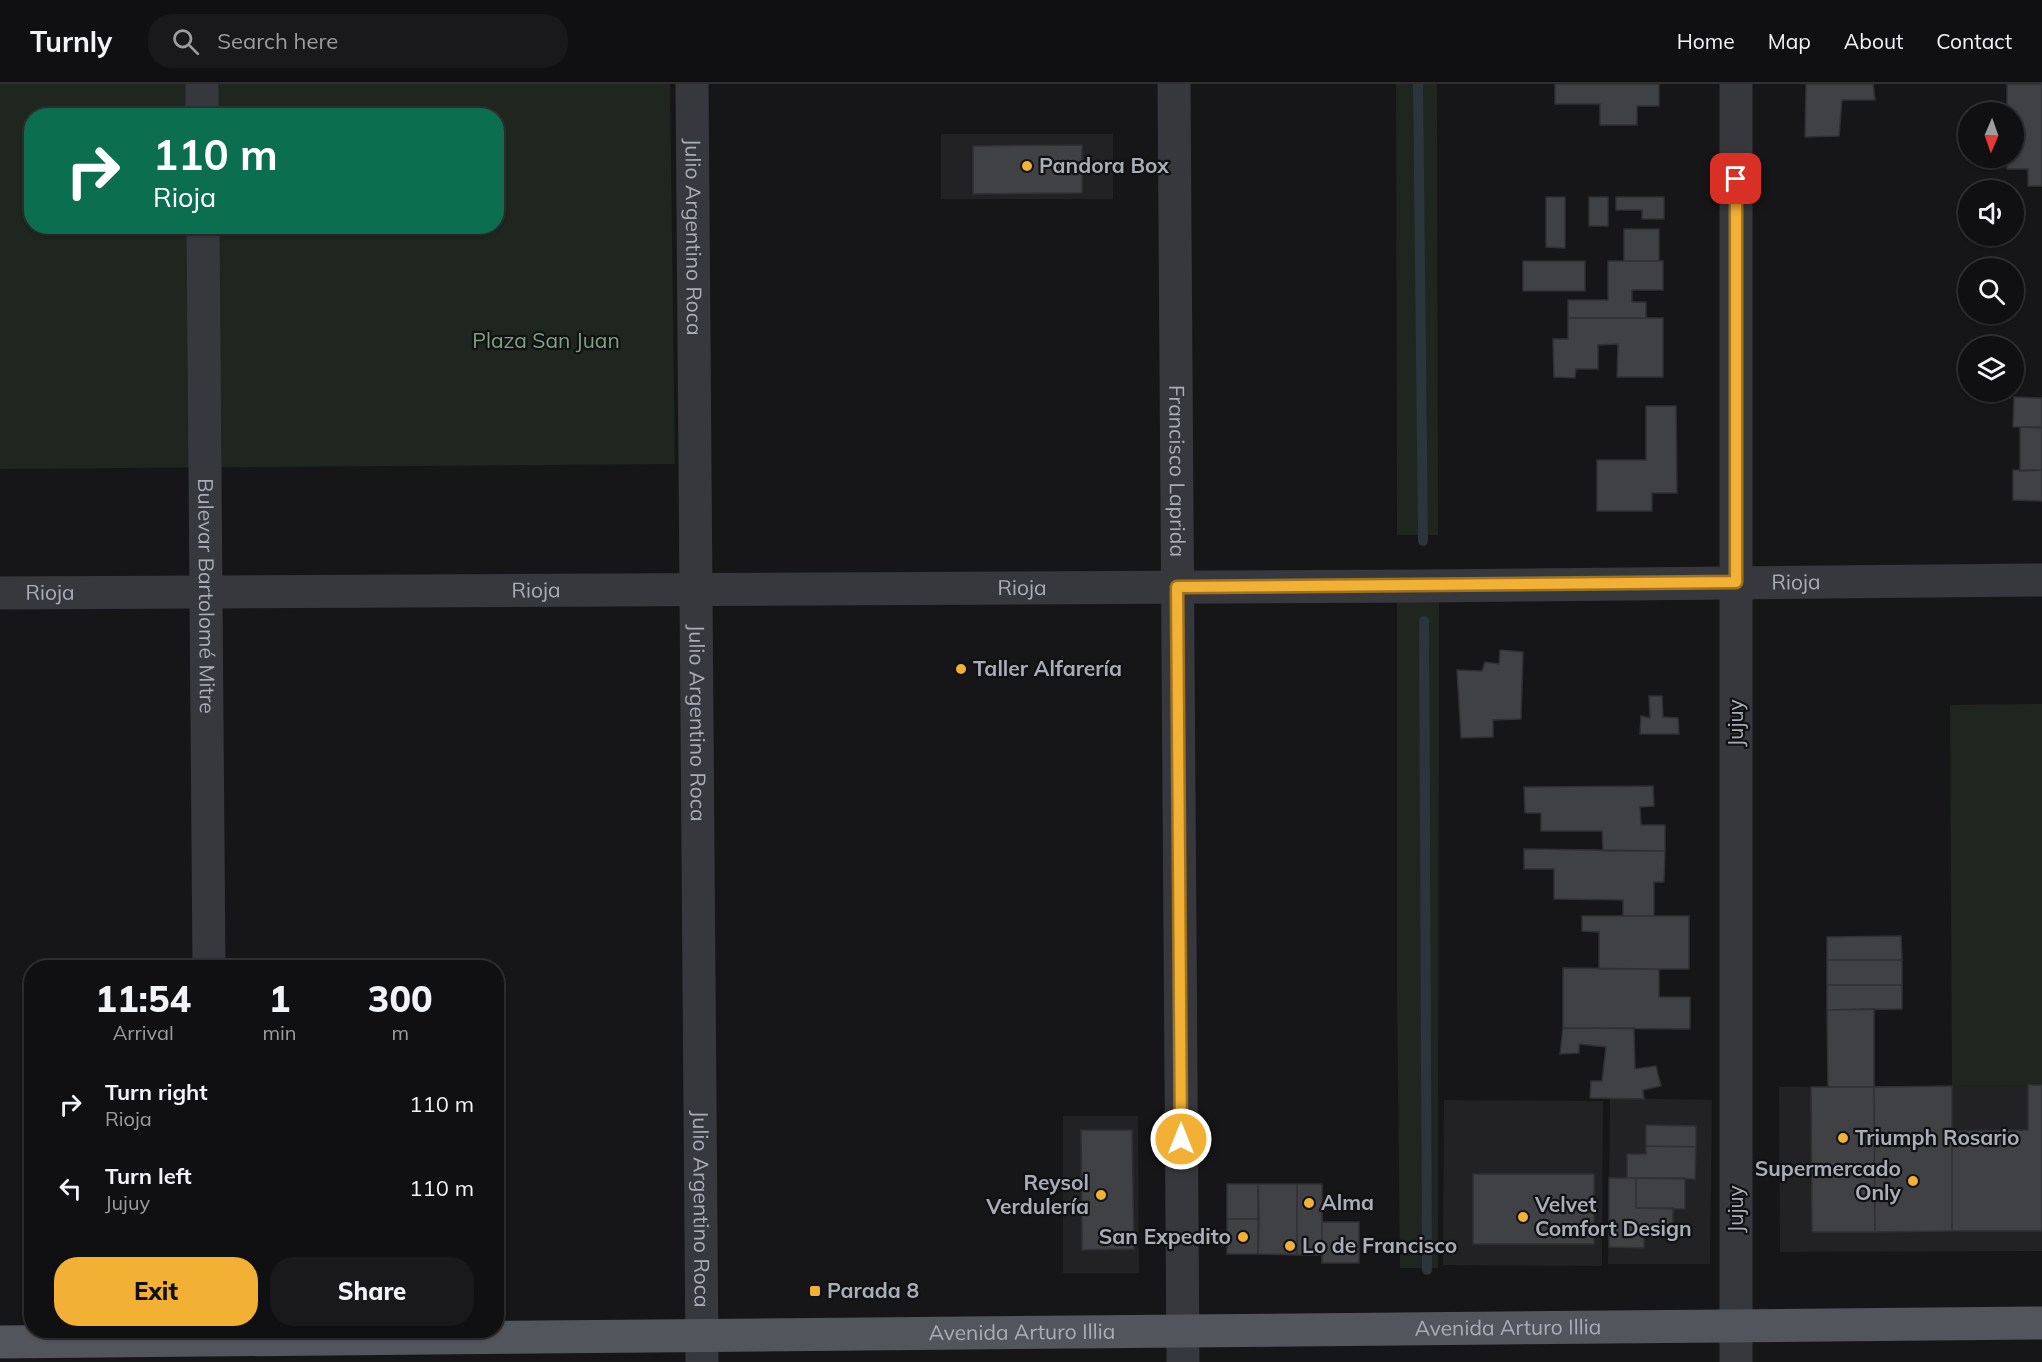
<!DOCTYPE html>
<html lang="en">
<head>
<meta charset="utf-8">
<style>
  body { margin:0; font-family:Mulish,sans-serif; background:#19191b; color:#f1f3f6; height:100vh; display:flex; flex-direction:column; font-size:22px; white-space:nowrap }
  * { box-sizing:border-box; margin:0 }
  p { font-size:20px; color:#9c9d9f }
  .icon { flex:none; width:33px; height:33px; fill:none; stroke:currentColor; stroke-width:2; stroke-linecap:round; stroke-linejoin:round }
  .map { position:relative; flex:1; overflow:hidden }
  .details { position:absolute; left:24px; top:876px; width:480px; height:378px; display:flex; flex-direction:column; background:#101012; border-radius:24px; box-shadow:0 2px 4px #0004,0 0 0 2px #303032 }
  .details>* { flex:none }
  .hud { position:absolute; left:24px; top:24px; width:480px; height:126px; border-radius:24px; box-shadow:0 2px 4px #0004,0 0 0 2px #303032; background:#0b6e4f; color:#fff; overflow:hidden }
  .needle { width:39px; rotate:182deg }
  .tools { position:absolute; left:1958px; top:18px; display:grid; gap:12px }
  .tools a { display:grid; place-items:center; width:66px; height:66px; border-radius:50%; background:#101012; box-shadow:0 2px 4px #0004,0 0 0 2px #303032; font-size:30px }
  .pin { position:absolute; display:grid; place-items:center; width:51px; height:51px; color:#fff; margin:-26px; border-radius:12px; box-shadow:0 3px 9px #0006 }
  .me { position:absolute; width:66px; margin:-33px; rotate:0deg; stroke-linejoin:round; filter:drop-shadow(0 0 4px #0008) }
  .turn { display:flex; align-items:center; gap:21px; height:126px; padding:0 30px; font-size:27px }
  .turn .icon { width:78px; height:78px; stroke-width:2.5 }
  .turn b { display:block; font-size:42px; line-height:51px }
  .eta { display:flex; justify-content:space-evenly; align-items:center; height:102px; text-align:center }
  .eta b { font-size:36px; font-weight:800; line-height:42px }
  .primary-button { display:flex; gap:12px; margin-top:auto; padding:12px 30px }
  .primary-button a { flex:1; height:69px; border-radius:24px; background:#f2b134; color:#111; font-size:24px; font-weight:800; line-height:69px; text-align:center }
  .primary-button a+a { background:#19191b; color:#f1f3f6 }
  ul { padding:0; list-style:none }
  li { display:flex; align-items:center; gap:18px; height:84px; padding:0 30px }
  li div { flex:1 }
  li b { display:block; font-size:22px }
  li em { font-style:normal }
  header { display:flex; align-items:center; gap:36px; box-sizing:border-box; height:84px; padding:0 30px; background:#101012; border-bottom:2px solid #303032 }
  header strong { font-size:28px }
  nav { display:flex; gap:33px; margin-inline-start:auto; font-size:21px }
  .search { width:420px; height:54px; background:#19191b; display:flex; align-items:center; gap:15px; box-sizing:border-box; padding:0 21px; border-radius:24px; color:#9c9d9f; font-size:22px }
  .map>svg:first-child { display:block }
</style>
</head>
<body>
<header>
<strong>Turnly</strong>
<div class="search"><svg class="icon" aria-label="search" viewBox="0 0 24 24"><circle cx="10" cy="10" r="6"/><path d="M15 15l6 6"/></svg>Search here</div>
<nav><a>Home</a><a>Map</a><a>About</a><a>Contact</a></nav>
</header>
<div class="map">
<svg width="2042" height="1278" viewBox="0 0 2042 1278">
  <rect width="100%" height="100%" fill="#161618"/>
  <!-- built -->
  <path fill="#222225" d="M941 50H1113V115H941Z
    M2042 1001V1167L1780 1168 1779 1003Z
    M1610 1014 1712 1016 1710 1180H1608Z
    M1444 1016 1603 1017 1602 1182 1443 1181Z
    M1063 1032H1138L1139 1189H1063Z"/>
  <!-- green -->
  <path fill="#1e261f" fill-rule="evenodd" d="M0 0H670L675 380 0 385ZM32 32H496V142H32Z
    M1396 0H1437L1438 451H1397Z
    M1397 517H1439L1438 1184H1400L1397 907Z
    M2042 620V1001L1952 1002 1950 621Z"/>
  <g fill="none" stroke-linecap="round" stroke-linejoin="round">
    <!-- stream -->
    <path stroke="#2c353c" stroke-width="10" d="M1418 0 1423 457
      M1424 537 1427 1186"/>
  </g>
  <!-- building -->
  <path fill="#404145" stroke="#303034" stroke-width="1.5" d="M1555 0H1659V22H1637V41H1600V20H1555Z
    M1806 0H1873L1875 16H1842L1839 52 1805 53Z
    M2007 0H2042V102H2028V85H2007V74H2013V28H2007Z
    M1082 61V109L973 110V62Z
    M1546 113H1565V164L1546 163Z
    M1589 113H1608V142H1589Z
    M1616 113H1664V135H1642V126H1616Z
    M1624 145H1659V177H1624Z
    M1523 177H1585V207H1523Z
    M1608 177H1663V206H1632V218H1646V234H1568V216H1608Z
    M1568 234H1663V293H1617L1618 260 1598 261V285H1576L1575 294 1554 293 1553 255H1568Z
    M2014 313 2042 314V343H2013Z
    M1646 322H1676L1677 409H1652V427H1597V376H1646Z
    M2020 343 2042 344V386L2020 387Z
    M2013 386H2042V417L2013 416Z
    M1500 566 1523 568 1521 635 1493 636V653L1461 654 1457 586 1482 587 1485 578 1499 580Z
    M1649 612H1662L1663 633 1678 634 1679 650H1640L1641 632 1650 634Z
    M1653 702 1654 722 1640 723 1641 741H1665V767H1603L1602 747H1541V729H1525L1524 703Z
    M1524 765 1665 767 1664 798H1654V832H1623V816L1554 815V785H1524Z
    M1582 832H1689V885H1599V848L1582 847Z
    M1901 852 1902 876H1827V853Z
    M1827 876H1902V901H1827Z
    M1563 884 1659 885V913H1690V945L1563 944Z
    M1827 901H1902V925L1827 926Z
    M1874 925V1003H1828L1827 926Z
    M1563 944H1634L1635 985 1656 982 1661 1002 1643 1006 1644 1015 1590 1014 1591 997H1602L1606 963 1579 960V969L1560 970Z
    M2028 1001H2042V1147H1952V1047L2028 1046Z
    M1952 1002V1147L1875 1148 1874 1003Z
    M1811 1003H1874L1875 1148H1812Z
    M1646 1041 1696 1042V1063L1646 1062Z
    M1081 1046H1132L1134 1165 1082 1166Z
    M1646 1062 1696 1063 1695 1095 1627 1094V1070H1646Z
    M1473 1090H1594V1160H1473Z
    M1609 1094H1636V1124H1673V1144H1644V1164L1609 1163Z
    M1636 1094H1685V1125L1636 1124Z
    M1227 1100H1258L1259 1135H1227Z
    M1258 1100H1297V1171L1258 1170Z
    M1297 1100H1322V1171H1297Z
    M1227 1135H1259L1258 1170H1227Z
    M1322 1138H1359V1179H1322Z"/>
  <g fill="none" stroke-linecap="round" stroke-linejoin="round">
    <!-- minor -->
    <g stroke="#37383d" stroke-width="33">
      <path d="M202 0V32"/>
      <path id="s1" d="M692 0 702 1278"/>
      <path id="s2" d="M1174 0 1183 1278"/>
      <path id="s3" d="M203 142 209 884"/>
      <path id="s4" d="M0 509 1424 502 2042 496"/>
      <path d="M1736 1278V0"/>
    </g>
    <!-- major -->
    <path stroke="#53555c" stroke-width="33" id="s5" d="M0 1258 2042 1239"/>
  </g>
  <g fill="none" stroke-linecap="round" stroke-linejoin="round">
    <defs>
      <path id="route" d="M1181 1055 1177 503 1736 498V95"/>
    </defs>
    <!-- route casing -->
    <use href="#route" stroke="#9d7322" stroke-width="15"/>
    <!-- route -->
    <use href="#route" stroke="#f2b134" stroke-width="10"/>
  </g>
  <!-- markers -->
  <g fill="#f2b134" stroke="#111113" stroke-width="2">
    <circle cx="1027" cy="82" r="6"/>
    <circle cx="961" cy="585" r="6"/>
    <circle cx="1843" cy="1054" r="6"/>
    <circle cx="1913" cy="1097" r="6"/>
    <circle cx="1101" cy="1111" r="6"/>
    <circle cx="1309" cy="1119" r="6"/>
    <circle cx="1523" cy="1133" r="6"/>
    <circle cx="1243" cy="1153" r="6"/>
    <circle cx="1290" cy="1162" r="6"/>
    <rect x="809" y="1201" width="12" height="12" rx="3"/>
  </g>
  <g text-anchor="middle" stroke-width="4.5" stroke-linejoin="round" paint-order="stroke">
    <!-- poi labels -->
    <g font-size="21" font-weight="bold" fill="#a8adb8" stroke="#111113" text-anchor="start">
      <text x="1039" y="89">Pandora Box</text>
      <text x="973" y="592">Taller Alfarería</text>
      <text x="1855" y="1061">Triumph Rosario</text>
      <text x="1901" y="1092" text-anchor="end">Supermercado<tspan x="1901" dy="24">Only</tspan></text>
      <text x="1089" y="1106" text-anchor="end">Reysol<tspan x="1089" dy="24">Verdulería</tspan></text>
      <text x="1321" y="1126">Alma</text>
      <text x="1535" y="1128">Velvet<tspan x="1535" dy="24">Comfort Design</tspan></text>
      <text x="1231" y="1160" text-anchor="end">San Expedito</text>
      <text x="1302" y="1169">Lo de Francisco</text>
      <text x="827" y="1214">Parada 8</text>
    </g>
    <!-- street labels -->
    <g font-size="21" fill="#a8adb8" stroke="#111113">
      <text dy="7" stroke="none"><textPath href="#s1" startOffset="153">Julio Argentino Roca</textPath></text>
      <text dy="7" stroke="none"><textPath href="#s2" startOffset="387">Francisco Laprida</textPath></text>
      <text dy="7" stroke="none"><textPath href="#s4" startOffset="1796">Rioja</textPath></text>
      <text dy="7" stroke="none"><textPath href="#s4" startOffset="1022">Rioja</textPath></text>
      <text dy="7" stroke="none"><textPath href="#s4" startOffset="536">Rioja</textPath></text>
      <text dy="7" stroke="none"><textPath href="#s4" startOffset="50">Rioja</textPath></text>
      <text dy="7" stroke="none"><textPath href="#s3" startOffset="370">Bulevar Bartolomé Mitre</textPath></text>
      <text dy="7" stroke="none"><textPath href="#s1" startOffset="639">Julio Argentino Roca</textPath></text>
      <text transform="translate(1736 639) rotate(-90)" y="7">Jujuy</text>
      <text dy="7" stroke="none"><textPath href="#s1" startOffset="1125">Julio Argentino Roca</textPath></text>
      <text transform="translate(1736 1125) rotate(-90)" y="7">Jujuy</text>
      <text dy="7" stroke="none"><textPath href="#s5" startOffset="1508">Avenida Arturo Illia</textPath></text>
      <text dy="7" stroke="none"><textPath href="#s5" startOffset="1022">Avenida Arturo Illia</textPath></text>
    </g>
    <!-- park labels -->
    <g font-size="21" fill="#7fa381" stroke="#111113">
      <text x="546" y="264">Plaza San Juan</text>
    </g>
  </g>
</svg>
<div class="tools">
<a><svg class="needle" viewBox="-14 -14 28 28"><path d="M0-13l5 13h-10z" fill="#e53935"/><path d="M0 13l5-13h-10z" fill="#9c9d9f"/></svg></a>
<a><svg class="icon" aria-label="sound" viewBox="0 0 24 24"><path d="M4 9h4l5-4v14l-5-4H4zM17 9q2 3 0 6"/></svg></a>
<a><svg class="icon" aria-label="search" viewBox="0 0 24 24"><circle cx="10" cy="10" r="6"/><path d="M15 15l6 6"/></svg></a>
<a><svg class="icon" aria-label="layers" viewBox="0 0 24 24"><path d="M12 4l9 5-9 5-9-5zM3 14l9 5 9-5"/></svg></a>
</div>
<div class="pin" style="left:1736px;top:95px;background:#d93025"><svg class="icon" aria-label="arrive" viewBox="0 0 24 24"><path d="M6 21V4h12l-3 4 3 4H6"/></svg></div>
<svg class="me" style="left:1181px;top:1055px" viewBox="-20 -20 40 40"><circle r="17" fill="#f2b134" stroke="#fff" stroke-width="3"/><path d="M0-11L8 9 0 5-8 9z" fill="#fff"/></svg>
<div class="hud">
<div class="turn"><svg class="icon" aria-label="right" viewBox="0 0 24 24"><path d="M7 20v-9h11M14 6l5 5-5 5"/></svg><div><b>110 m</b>Rioja</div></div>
</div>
<section class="details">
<div class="eta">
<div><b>11:54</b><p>Arrival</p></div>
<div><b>1</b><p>min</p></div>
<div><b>300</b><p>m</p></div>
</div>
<ul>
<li><svg class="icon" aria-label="right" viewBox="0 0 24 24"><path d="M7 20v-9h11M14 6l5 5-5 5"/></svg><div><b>Turn right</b><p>Rioja</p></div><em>110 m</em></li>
<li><svg class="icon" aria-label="left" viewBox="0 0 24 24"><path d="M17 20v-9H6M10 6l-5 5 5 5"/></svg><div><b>Turn left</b><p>Jujuy</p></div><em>110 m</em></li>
</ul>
<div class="primary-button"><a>Exit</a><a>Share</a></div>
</section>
</div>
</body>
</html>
